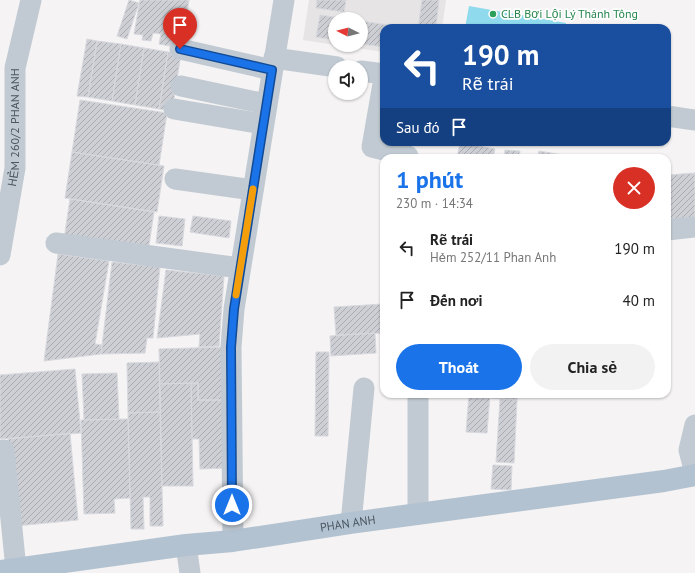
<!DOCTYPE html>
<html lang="vi">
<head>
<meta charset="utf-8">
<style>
  body { margin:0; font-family:"PT Sans",sans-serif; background:#f2f2f2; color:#222; height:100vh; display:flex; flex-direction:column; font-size:15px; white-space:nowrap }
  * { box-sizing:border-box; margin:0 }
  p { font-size:13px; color:#767676 }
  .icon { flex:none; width:22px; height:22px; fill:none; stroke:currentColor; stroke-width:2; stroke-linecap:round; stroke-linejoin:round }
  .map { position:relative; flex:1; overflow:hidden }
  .details { position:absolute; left:380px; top:154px; width:291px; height:244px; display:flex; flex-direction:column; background:#fff; border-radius:12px; box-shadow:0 1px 3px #0004 }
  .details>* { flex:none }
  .top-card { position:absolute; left:380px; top:24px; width:291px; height:122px; border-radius:12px; box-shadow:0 1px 3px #0004; background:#1a4fa0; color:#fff; overflow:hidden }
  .needle { width:26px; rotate:276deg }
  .controls { position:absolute; left:328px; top:12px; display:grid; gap:8px }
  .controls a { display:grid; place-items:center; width:40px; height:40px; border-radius:50%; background:#fff; box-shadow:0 1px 3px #0004; font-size:20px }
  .pin { position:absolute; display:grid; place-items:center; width:34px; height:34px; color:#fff; margin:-41px -17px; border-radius:50% 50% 50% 0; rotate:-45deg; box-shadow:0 0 4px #0007 }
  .pin .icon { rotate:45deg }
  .me { position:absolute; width:44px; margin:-22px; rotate:0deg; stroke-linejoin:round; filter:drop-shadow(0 0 3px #0008) }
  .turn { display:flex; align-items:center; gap:14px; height:84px; padding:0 16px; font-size:18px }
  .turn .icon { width:52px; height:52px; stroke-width:2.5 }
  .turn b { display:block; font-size:28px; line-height:34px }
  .then { display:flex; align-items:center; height:38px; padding:0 16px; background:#0003; gap:8px; font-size:15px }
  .round { display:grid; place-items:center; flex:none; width:42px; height:42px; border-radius:21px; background:#f2f2f2 }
  .headline { display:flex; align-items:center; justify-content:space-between; height:68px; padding:0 16px }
  h1 { font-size:24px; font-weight:700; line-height:30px; color:#1a73e8 }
  .cta { display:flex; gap:8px; margin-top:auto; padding:8px 16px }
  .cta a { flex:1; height:46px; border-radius:24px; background:#1a73e8; color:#fff; font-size:16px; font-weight:700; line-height:46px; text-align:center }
  .cta a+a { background:#f2f2f2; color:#222 }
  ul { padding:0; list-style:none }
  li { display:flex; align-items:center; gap:12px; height:52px; padding:0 16px }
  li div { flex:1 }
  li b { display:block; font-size:15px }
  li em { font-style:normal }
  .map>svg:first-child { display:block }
</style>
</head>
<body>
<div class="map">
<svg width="695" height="573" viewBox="0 0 695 573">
  <defs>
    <pattern id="building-hatch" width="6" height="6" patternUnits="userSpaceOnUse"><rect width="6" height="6" fill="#cdcfd5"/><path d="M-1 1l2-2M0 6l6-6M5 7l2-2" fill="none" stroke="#a8abb0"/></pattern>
  </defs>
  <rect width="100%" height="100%" fill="#f5f3f3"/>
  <!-- education -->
  <path fill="#e6e4e5" d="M309 0H446L442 28H384V52L337 45H361V19H335V45L303 40Z"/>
  <!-- water -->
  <path fill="#90daee" d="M469 6 566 23V28H465Z"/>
  <!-- building -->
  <path fill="url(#building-hatch)" stroke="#d7d9de" d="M129 0 139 3 127 39 117 36Z
    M140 0H189L181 48 159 44 161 34 153 33 151 41 142 40 143 35 134 34Z
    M317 0H346L344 12 316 8Z
    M422 0H439L436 28H418Z
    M320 15 348 19H335V40L316 37Z
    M361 21 409 28H384V47L361 44Z
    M87 39 97 41 88 97 77 96Z
    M97 41 121 44 112 101 88 97Z
    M121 44 144 48 135 105 112 101Z
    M144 48 168 52 159 109 135 105Z
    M168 52 181 54 172 111 159 109Z
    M80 100 167 113 159 165 72 152Z
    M460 143 495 149 493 158H457Z
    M505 150 520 151 519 158H504Z
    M539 151 563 155V158H537Z
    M72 152 164 166 157 212 65 198Z
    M695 173V217L667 220V175Z
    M70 199 154 212 148 252 64 239Z
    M159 216 185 219 182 246 156 243Z
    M193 216 231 221 229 238 190 232Z
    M58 254 109 261 95 344 102 345 101 354 44 361Z
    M112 262 160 267 153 338H147L145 353 101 354Z
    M166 270 224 276 219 346 199 347 200 334 157 338Z
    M383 304 384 333 336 335 334 307Z
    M375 333 376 353 331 356 330 336Z
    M226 347 227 400H198V383L160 384 159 349Z
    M316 352H329L328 436H315Z
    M159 362 160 412 128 413 127 363Z
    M75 369 81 433 0 439V375Z
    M117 373 119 419 84 420 82 374Z
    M191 383 193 486H162L160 384Z
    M191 383H198V400H227L229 468 200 469 199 439H192Z
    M469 394H490L487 433 466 432Z
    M490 394H518L517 400 490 398Z
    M500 399 517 400 514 463 496 462Z
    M160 412 163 526H150V497H143L144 529H131L128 413Z
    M128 419 130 498 114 499 115 513 84 514 81 420Z
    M70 433 78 520 16 526 8 439Z
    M493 465 512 466 511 490 491 489Z"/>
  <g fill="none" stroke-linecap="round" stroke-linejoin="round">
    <!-- minor -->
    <g stroke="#c1cad2" stroke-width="21">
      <path d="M180 49 272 70"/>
      <path d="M274 58 337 67"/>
      <path d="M361 71 384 74"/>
      <path d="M384 78 372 147 408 156 407 158"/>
      <path d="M181 86 266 104"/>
      <path d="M174 109 263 124"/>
      <path d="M667 116 695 120"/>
      <path d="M175 179 253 190"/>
      <path d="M667 230 695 227"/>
      <path d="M56 243 240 268"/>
      <path id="s1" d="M0 255 15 168V68L31 0"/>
      <path d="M418 394V514"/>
      <path d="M695 425 689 450 695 473"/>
      <path d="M4 450 16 569"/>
      <path d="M351 523 364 388"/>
      <path d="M233 541 231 347 234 309 284 0"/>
      <path d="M186 545 190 573"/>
    </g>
    <!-- major -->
    <path stroke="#b3c2d1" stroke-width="22" id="s2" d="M0 571 186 545 233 541 351 523 664 481 695 475"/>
  </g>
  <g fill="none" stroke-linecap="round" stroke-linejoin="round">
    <defs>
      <path id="route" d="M180 49 272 70 234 309 231 347 232 505"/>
    </defs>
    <!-- route casing -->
    <use href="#route" stroke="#114b97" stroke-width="10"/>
    <!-- route -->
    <use href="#route" stroke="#1a73e8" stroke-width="7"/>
    <!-- slow -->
    <path stroke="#f59e0b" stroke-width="7" d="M236 295 253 189"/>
  </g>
  <!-- markers -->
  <circle fill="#2e9e5b" stroke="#fff" stroke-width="1.5" cx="493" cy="14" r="4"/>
  <g text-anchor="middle" stroke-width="3.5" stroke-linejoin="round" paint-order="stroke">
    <!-- leisure labels -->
    <g font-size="12" fill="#27864d" stroke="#fff" text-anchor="start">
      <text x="501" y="18">CLB Bơi Lội Lý Thánh Tông</text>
    </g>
    <!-- street labels -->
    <g font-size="12" fill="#4a5661" stroke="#fff">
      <text dy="4" stroke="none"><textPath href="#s1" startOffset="129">HẺM 260/2 PHAN ANH</textPath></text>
      <text dy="4" stroke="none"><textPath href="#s2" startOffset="351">PHAN ANH</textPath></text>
    </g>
  </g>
</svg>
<div class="controls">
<a><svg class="needle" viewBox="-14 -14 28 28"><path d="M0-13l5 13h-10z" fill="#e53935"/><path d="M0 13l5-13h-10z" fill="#767676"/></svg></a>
<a><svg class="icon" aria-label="sound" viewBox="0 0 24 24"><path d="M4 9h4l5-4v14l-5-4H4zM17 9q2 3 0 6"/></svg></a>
</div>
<div class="pin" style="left:180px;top:49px;background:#d93025"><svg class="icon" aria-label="arrive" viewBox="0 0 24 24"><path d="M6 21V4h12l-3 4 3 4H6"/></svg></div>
<svg class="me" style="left:232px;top:505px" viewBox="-20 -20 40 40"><circle r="17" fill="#1a73e8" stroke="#fff" stroke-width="3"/><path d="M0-11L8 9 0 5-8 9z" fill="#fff"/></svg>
<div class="top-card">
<div class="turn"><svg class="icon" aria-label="left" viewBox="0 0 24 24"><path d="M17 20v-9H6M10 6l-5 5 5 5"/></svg><div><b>190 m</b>Rẽ trái</div></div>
<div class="then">Sau đó<svg class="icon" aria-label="arrive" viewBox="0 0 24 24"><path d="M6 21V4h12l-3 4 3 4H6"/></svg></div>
</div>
<section class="details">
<div class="headline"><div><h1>1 phút</h1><p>230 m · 14:34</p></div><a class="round" style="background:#d93025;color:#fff"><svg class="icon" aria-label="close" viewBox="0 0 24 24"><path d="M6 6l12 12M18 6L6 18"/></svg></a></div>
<ul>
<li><svg class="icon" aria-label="left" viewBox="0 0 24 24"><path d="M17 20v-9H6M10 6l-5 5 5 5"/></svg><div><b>Rẽ trái</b><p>Hẻm 252/11 Phan Anh</p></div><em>190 m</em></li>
<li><svg class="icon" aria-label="arrive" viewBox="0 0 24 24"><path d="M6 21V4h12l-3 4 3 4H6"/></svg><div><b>Đến nơi</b></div><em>40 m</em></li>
</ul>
<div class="cta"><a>Thoát</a><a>Chia sẻ</a></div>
</section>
</div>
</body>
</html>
